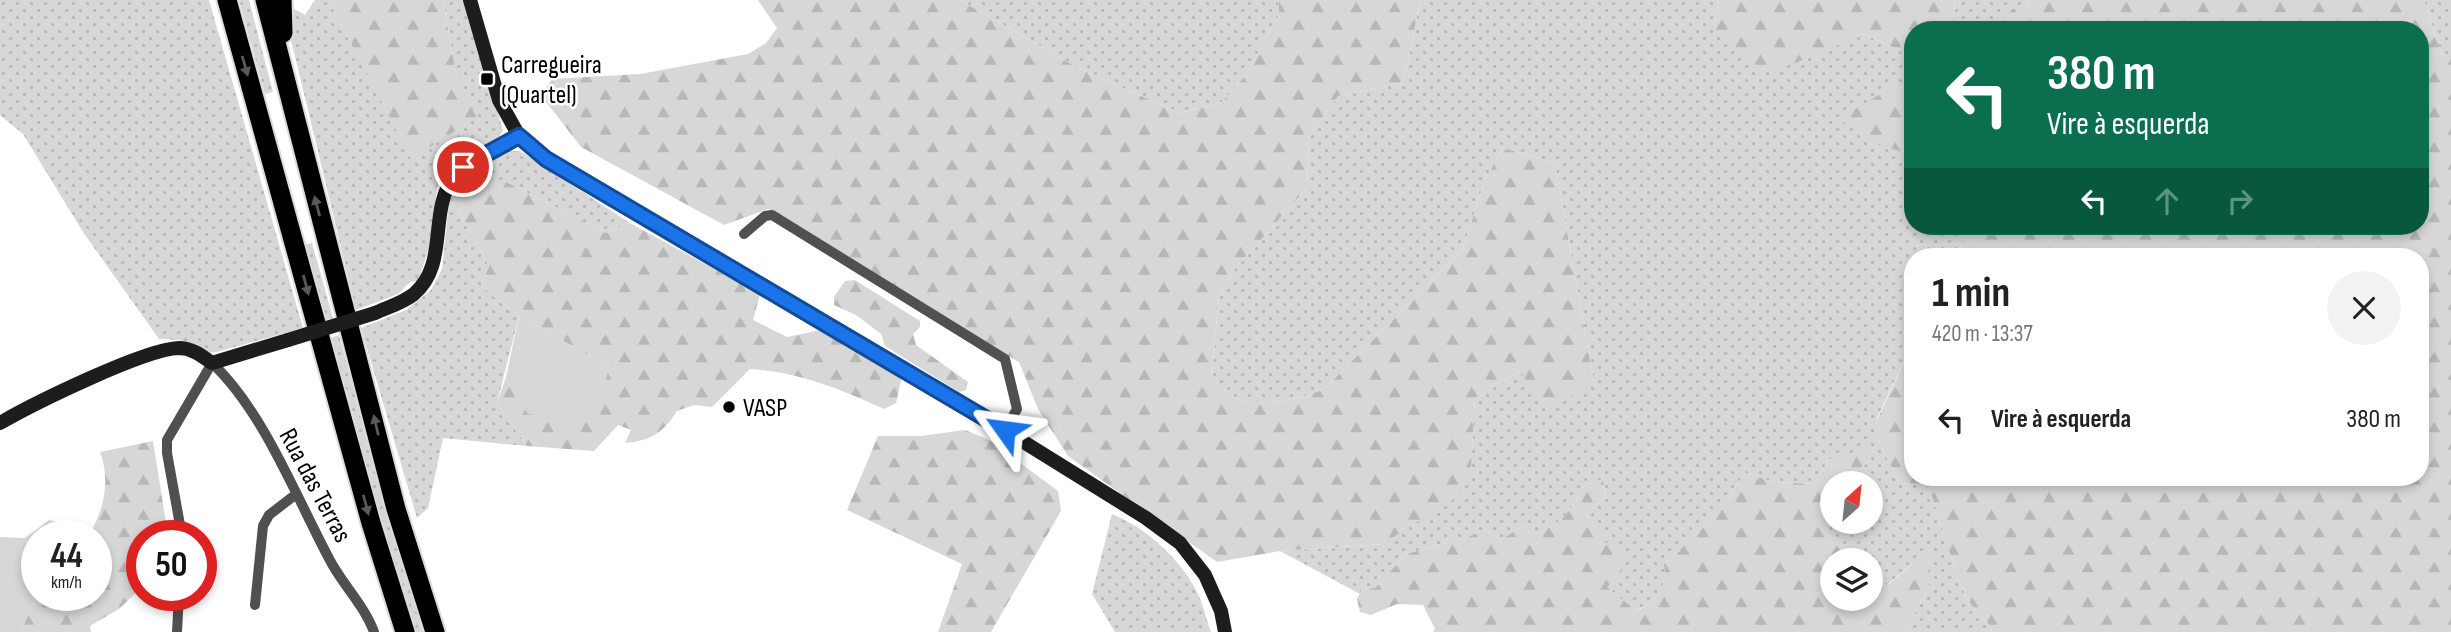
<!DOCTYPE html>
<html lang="pt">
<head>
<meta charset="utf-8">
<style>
  body { margin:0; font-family:"Sofia Sans Condensed",sans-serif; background:#f2f2f2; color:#222; height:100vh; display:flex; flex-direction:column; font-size:26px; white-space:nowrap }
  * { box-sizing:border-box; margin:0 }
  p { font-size:23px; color:#767676 }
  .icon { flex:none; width:38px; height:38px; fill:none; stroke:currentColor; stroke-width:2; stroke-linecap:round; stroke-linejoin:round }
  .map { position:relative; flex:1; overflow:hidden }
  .drawer { position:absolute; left:1904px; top:248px; width:525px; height:238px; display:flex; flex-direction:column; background:#fff; border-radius:28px; box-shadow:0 4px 10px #0003 }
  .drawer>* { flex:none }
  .banner { position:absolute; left:1904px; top:21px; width:525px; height:214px; border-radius:28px; box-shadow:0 4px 10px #0003; background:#0b6e4f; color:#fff; overflow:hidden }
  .needle { width:46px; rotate:27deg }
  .fabs { position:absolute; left:1820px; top:471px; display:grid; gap:14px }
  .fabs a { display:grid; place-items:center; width:63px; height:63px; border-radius:50%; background:#fff; box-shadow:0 4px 10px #0003; font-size:35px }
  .speed { position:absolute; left:21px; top:520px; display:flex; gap:14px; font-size:35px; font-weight:700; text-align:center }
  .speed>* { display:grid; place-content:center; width:91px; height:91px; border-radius:50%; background:#fff; box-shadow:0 4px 10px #0003; line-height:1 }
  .speed small { font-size:18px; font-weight:400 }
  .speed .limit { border:10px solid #d22; background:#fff; color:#111 }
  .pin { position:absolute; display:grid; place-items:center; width:60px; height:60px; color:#fff; margin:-30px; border:4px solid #fff; border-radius:50%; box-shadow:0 2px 7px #0007 }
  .me { position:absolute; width:77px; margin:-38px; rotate:301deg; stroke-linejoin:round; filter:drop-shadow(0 0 5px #0008) }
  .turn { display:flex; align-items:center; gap:24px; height:147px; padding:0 28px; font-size:32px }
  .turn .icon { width:91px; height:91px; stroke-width:2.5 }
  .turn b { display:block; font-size:49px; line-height:60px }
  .lanes { display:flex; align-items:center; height:66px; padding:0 28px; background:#0003; justify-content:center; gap:35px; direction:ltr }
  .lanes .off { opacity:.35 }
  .round { display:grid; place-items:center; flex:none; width:74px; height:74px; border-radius:37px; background:#f2f2f2 }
  .overview { display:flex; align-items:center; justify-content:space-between; height:119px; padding:0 28px }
  h1 { font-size:42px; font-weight:700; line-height:52px }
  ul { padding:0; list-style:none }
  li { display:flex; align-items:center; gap:21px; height:105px; padding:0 28px }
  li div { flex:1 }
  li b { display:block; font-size:26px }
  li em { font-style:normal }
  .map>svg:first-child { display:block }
</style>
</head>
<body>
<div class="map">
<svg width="2451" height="632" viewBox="0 0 2451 632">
  <defs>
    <pattern id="grass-dots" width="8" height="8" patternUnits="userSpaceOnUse" patternTransform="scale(1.75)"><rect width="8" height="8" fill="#d7d7d7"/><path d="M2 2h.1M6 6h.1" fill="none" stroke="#b7b7b7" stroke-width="1.8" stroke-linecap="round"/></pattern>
    <pattern id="forest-firs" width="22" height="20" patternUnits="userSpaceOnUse" patternTransform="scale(1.75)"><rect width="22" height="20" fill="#d7d7d7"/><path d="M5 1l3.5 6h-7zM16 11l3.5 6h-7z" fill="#b7b7b7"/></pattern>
  </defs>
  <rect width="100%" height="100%" fill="#fff"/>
  <!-- grass -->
  <path fill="url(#grass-dots)" d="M0 0H209L303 328 217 352 202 353 180 340 159 339 83 232 23 134 0 115Z
    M239 0H249L273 92 265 94Z
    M315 0H329L411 158 476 117 456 73 443 0H463L503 130 498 139 449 165 439 174 430 245 418 281 410 282 398 294 356 310 287 23V5L305 15Z
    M960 0H1278L1279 15 1245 76 1222 102 1180 113 1080 69Z
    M1420 0H1719L1714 28 1800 62 1862 33 1913 57V75L1897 85 1886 148 1913 154V226H1971L1955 257H1913V342L1877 418 1876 435 1899 483 1927 484C1943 522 1949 561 1967 598 1974 612 1987 616 1992 632H1904L1929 587 1918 559 1887 585 1871 578V560C1837 560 1842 558 1827 530L1832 519V522H1871V483H1853L1852 475 1871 460 1869 443 1850 458 1829 459 1814 484 1774 482 1745 473 1718 514 1664 564C1666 590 1659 600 1635 611L1607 587C1605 555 1608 537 1585 514L1606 497 1603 479 1584 486C1571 511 1560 526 1532 535L1523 526 1500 540 1485 529 1468 537 1406 554 1375 588 1362 589 1360 594 1280 551 1382 544 1471 468 1475 399 1520 371 1594 383 1555 163 1503 148 1485 180 1462 251 1324 389C1300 399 1269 405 1243 401 1230 398 1221 387 1212 378L1218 301 1224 287 1233 271 1307 188 1309 137 1338 96 1404 83Z
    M1955 0H2030L2027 10H2013L1993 29 1953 30Z
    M2424 0H2451V59L2442 55Z
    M508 151H520L630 223 606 233 504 181 457 208 489 266 481 286 519 316 497 403 527 446 443 438 428 508 417 518 361 328 406 310 431 290 442 269 449 203 460 181Z
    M312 243 333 318 324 321 302 245Z
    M339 335 387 515 423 632H412L328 339Z
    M1112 514C1145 527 1180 559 1196 590 1203 603 1206 619 1211 632H1115L1092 594Z"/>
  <!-- forest -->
  <path fill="url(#forest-firs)" fill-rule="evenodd" d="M329 0H443L456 73 477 117 411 159Z
    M758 0H960L1080 69 1180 113 1222 102 1245 76 1279 15 1278 0H1420L1404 83 1338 96 1309 137 1307 188 1233 271 1224 287 1218 301 1212 378C1221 387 1230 398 1243 401 1269 405 1300 399 1324 389L1462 251 1485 180 1503 148 1555 163 1594 383 1547 411 1520 371 1475 399 1471 468 1463 493 1382 544 1280 551 1217 562 1068 456 1038 409 1019 362 768 209 724 225 581 147 540 94 553 79 640 74 748 54 766 43 777 28Z
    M1719 0H1955L1953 30H1913V57L1862 33C1836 45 1774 82 1749 63 1736 54 1725 39 1714 28Z
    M2030 0H2424L2442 55 2451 59V632H1992C1987 616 1974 612 1967 598 1949 561 1943 522 1927 484L1899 483 1876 435V422L1913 342V478H2420V257H1955L1971 226H2420V30H1992L2013 9 2027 10Z
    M1913 75V154L1886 148 1838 119Z
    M475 179 504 181 606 233 630 223 760 294 753 320 787 337 821 330 902 376 896 403 884 409C840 389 798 372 750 369L712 407 694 405 677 411C664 432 651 441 625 443L631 430 618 425 594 451 527 446 497 403 506 377 528 413 609 367 519 316 481 286 489 266 457 208Z
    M855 280 920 321V327L913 334 916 345 968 382 966 390 959 392 885 346 881 334 856 315 834 305V297L845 281Z
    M965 430 989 440 1058 491 1061 511 991 632H938L962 564 847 510 878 436H921Z
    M153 441 168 535 142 536V587L119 609 90 626 91 632H21L36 596 25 538 49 520 92 530C105 505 110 479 100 452ZM37 536H96V595H37Z
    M1870 442 1871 460 1852 475 1853 483H1832V519L1827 530 1846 560H1832V598H1871V578L1888 585 1918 559 1930 553 1929 587 1904 632H1433L1435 629 1423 605 1397 604 1371 615 1360 612 1357 599 1362 589 1375 588 1406 554 1468 537 1485 529 1500 540 1523 526 1532 535C1560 526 1571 511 1584 486L1603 479 1606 497 1585 514 1599 528 1604 543 1613 542 1625 557 1620 575 1607 587 1636 611C1659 600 1666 589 1664 564L1718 514 1745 473 1774 482 1814 484 1829 459 1841 453 1850 458 1858 447Z"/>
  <!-- garden -->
  <path fill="#d7d7d7" d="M519 316 609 367 599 413 562 418 528 414 506 377Z
    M0 537 25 538 36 596 21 632H0Z"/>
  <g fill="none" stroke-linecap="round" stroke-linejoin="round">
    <defs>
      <path id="highway" d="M227 0 371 523 405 632
        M265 0 396 509 435 632
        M282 0 283 33"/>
    </defs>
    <!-- highway casing -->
    <use href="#highway" stroke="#dbdbdb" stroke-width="23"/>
    <!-- street -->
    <path stroke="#505050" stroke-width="10" d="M744 234 765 216 772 215 1005 359 1017 409 1005 430
      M182 536 167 453V440L212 363C265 413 297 500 332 564 345 587 365 607 374 632
      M255 605 263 526 269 515 295 495
      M177 632 179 595"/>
    <!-- secondary -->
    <path stroke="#1d1d1d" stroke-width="14" d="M470 0 499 100 519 136 546 159 985 418 1146 518 1180 543 1205 575 1221 611 1225 632
      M375 313C388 307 403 303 414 294 450 263 427 211 455 175 469 157 498 147 519 136
      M0 423C33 404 144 349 179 348 192 348 202 356 212 363L288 340"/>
    <!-- highway -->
    <use href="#highway" stroke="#000" stroke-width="19"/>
    <!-- secondary-bridge -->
    <path stroke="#1d1d1d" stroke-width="14" d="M288 340 375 313"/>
  </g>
  <!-- one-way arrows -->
  <defs><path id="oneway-solid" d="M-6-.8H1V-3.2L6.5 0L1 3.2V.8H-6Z" transform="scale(1.75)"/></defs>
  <g fill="#595959">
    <use href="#oneway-solid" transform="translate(245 66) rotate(74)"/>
    <use href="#oneway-solid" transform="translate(317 206) rotate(-105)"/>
    <use href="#oneway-solid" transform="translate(306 285) rotate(75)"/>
    <use href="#oneway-solid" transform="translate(376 425) rotate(-103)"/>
    <use href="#oneway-solid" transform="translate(366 505) rotate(75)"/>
  </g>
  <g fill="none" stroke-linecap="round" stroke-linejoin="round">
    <defs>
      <path id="route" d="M463 167 519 136 546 159 1005 430"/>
    </defs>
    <!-- route casing -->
    <use href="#route" stroke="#114b97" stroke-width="18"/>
    <!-- route -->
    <use href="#route" stroke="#1a73e8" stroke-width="12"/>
  </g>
  <!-- markers -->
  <g fill="#000" stroke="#fff" stroke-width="2.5">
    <rect x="480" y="72" width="14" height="14" rx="3.5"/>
    <circle cx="729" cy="407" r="7"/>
  </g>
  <g text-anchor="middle" stroke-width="5" stroke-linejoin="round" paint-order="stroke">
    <!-- poi labels -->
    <g font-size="26" fill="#000" stroke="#fff" text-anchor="start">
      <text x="501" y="73">Carregueira<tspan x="501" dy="30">(Quartel)</tspan></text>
      <text x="743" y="416">VASP</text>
    </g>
    <!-- street labels -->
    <g font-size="26" fill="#000" stroke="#fff">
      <text transform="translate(316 485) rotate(62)" y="9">Rua das Terras</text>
    </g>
  </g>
</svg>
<div class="fabs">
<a><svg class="needle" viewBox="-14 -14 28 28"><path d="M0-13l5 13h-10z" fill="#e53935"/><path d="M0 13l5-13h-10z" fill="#767676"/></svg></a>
<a><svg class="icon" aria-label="layers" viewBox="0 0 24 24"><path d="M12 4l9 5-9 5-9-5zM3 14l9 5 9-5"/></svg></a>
</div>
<div class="speed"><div>44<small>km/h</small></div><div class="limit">50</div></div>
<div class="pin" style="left:463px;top:167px;background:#d93025"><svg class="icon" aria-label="arrive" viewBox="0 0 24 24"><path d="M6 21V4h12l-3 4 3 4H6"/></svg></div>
<svg class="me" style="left:1005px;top:430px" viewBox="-20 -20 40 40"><path d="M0-17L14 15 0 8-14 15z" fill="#1a73e8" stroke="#fff" stroke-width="4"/></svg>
<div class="banner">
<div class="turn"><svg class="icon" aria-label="left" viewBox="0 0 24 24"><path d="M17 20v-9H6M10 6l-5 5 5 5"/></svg><div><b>380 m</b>Vire à esquerda</div></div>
<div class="lanes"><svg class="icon" aria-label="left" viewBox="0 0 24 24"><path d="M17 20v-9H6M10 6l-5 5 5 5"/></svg><svg class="icon off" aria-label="ahead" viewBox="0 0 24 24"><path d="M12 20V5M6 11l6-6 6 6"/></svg><svg class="icon off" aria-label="right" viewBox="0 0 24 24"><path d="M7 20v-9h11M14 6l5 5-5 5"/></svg></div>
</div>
<section class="drawer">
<div class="overview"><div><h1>1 min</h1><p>420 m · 13:37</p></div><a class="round"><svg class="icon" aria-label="close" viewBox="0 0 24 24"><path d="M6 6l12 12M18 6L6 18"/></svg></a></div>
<ul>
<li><svg class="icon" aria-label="left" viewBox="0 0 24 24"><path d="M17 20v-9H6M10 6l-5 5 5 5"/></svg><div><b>Vire à esquerda</b></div><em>380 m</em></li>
</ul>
</section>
</div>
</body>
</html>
